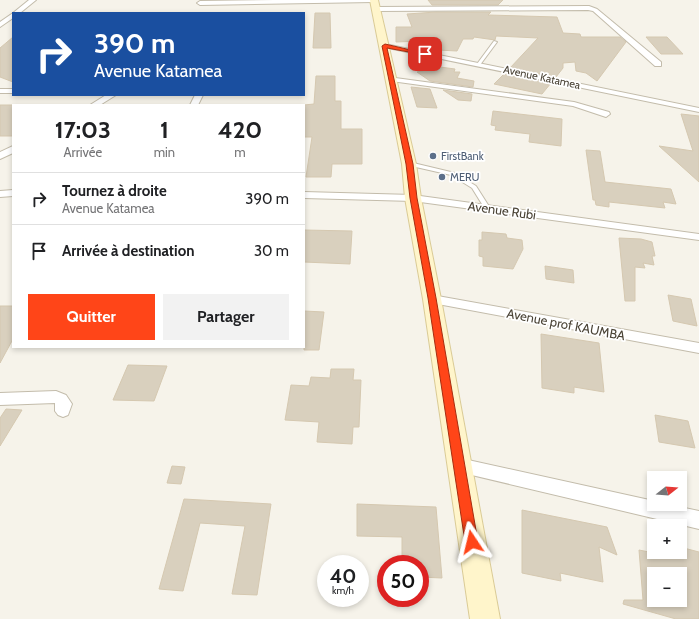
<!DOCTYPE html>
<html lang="fr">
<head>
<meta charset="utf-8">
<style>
  body { margin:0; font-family:Cabin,sans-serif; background:#f2f2f2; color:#202124; height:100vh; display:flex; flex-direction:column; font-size:15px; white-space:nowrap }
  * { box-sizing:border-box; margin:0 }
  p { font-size:13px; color:#757577 }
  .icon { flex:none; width:22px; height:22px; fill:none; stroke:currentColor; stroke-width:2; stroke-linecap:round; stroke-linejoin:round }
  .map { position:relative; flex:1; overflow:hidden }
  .panel { position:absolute; left:12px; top:104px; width:293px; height:244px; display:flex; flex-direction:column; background:#fff; border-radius:0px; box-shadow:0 2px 6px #0003 }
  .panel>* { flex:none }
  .banner { position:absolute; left:12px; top:12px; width:293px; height:84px; border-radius:0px; box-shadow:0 2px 6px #0003; background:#1a4fa0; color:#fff; overflow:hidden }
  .needle { width:26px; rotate:73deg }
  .fabs { position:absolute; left:647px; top:471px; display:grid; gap:8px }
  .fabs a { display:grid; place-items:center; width:40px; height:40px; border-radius:0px; background:#fff; box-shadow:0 2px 6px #0003; font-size:20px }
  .speed { position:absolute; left:317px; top:555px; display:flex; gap:8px; font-size:20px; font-weight:700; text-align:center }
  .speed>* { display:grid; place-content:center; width:52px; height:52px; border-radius:50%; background:#fff; box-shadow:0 2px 6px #0003; line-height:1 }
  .speed small { font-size:10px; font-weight:400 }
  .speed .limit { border:6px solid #d22; background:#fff; color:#111 }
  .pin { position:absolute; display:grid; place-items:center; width:34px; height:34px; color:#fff; margin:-17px; border-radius:8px; box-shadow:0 2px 6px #0006 }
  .me { position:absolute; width:44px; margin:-22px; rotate:350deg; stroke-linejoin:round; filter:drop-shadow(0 0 3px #0008) }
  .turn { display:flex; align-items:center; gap:14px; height:84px; padding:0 16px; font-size:18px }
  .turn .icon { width:52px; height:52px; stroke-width:2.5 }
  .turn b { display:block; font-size:28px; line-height:34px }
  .eta { display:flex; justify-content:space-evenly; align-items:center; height:68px; text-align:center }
  .eta b { font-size:24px; font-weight:700; line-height:28px }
  .cta { display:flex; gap:8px; margin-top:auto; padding:8px 16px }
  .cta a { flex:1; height:46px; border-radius:0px; background:#ff4518; color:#fff; font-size:16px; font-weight:700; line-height:46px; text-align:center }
  .cta a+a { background:#f2f2f2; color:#202124 }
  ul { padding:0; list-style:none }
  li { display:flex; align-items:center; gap:12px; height:52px; padding:0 16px; border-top:1px solid #e0e0e0 }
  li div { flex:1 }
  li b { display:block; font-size:15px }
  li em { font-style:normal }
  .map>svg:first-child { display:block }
</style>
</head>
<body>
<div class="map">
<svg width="699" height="619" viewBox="0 0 699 619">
  <rect width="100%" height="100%" fill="#f6f3ea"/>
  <!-- building -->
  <path fill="#d9d0be" stroke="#d5c8b0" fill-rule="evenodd" d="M428 0H503L498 5H432Z
    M436 12H491L488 15 557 17 563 33 580 34 581 37H620L626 42 597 81 586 73 576 71 575 62 563 63V68L556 77 510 68 538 38 496 36 495 40 474 37 473 39H463L457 51 419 49 421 41 396 42V27H412L407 14Z
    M315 13H330L331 48H313Z
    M13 37V82L0 77V48Z
    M646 37H667L683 54H661Z
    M440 67 455 69 454 72H460L457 78 474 81 473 87 430 81 417 72Z
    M504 74 551 83 542 94 494 84Z
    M316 76H335V101H341V129H362V164H332L331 177H306L312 137H304V105L314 104Z
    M411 87 430 89 437 108 417 107Z
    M443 90 472 94 471 101 458 100Z
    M0 105H13V136H0Z
    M493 111 562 119 561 146 529 142 530 134 495 130 496 126 491 125Z
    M681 114 699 116V182L659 146 693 151Z
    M586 150 600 151 605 182 671 189 676 204 663 202 665 208 609 202V207L596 205 595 200H593Z
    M304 230 352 231 350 264 304 262Z
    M482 232 506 234 507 238 522 240 523 249 513 269 483 266V257L479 256V240H482Z
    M619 238 641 239 652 242 655 256H652L654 265 643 263 645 268 635 267V301H625Z
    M545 266 573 270 574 283 546 279Z
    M668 295 691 299 697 326 673 321Z
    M0 306H13V339L0 363Z
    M304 311 324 312 319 350H304Z
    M541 334 599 343 604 392 574 387V393L542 388Z
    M128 365 167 366 154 401 113 400Z
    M331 369H354L353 380H361L359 427H353L352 444 317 442 319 422 285 420 291 385 309 386 311 377 330 378Z
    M6 409 22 410 0 446V418Z
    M655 415 688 421 695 448 659 442Z
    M172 466 185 467 181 484 167 483Z
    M184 499 271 504 257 595 232 594 245 526 200 523 183 591 159 589Z
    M357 504 436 507 442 578 420 577V564H402V537L357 536Z
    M522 510 607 527 617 555 599 547 603 582 560 573 561 581 522 573Z
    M680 547 699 552V619H676L623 604 624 600H643L639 550 649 552H680ZM654 574H680V600H654Z"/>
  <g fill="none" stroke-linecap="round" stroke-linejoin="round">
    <defs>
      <path id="lane" d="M494 41 497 42 480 65H478L477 64Z
        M409 162 455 173 476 186 490 208 489 209H485L472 188 451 175 407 165 406 164Z"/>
      <path id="street" d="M29 0H36L20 13H13Z
        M275 0H377L374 2 200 5 197 3 200 1Z
        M589 6 597 9 661 62V66H655L593 11 588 10 376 11 373 9 376 7Z
        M13 13V18L0 27V22Z
        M385 44 699 108V112L383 47V45Z
        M388 77 574 102 609 112 610 114 606 117 573 106 391 81H388Z
        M0 89H13V93H0Z
        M106 95H116L100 105H90Z
        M195 95H203L198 105H190Z
        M13 146V153L0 159V152Z
        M13 190V196L0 197V191Z
        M304 192 413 195 699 234V240L413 201 304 198Z
        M432 295 699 343V353L427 302 426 299 427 296Z
        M56 391 66 395 72 404 68 415 63 417 58 415 55 411V403L0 405V393Z
        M459 458 654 501V504H666L699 511V529L459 472 453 470 451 465 453 460Z"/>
      <path id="secondary" d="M370 0H378L416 164 421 198 441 299 500 619H470L423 299 405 198 402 164Z"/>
    </defs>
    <!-- lane casing -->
    <use href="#lane" stroke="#c3bcab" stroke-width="2"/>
    <!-- street casing -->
    <use href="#street" stroke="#c3bcab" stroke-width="2"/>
    <!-- secondary casing -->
    <use href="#secondary" stroke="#dacb96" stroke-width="2"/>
    <!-- lane -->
    <use href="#lane" fill="#fff" fill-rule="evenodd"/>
    <!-- street -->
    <use href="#street" fill="#fff" fill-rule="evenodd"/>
    <!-- secondary -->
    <use href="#secondary" fill="#fff5cb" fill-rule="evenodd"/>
  </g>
  <!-- route -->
  <path fill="#ff4518" stroke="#a62d10" d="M385 44 428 54 425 55 387 48 413 164 417 198 436 298 478 542 476 547 472 549 467 547 465 542 428 298 410 198 406 164 382 46Z"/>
  <!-- markers -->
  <g fill="#5c6f8a" stroke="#fff" stroke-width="1.5">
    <circle cx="433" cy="156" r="4"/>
    <circle cx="442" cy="177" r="4"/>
  </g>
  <g text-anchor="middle" stroke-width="3.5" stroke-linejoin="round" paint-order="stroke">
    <!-- far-street labels -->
    <g font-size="11" fill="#4b4437" stroke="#fff">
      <text transform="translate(542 77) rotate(12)" y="4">Avenue Katamea</text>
    </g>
    <!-- far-service labels -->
    <g font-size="11" fill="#4e5e75" stroke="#fff" text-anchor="start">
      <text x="441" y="160">FirstBank</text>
      <text x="450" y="181">MERU</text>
    </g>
    <!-- street labels -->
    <g font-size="13" fill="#4b4437" stroke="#fff">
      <text transform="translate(502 210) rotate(8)" y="5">Avenue Rubi</text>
      <text transform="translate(566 324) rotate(11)" y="5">Avenue prof KAUMBA</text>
    </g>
  </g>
</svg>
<div class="fabs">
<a><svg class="needle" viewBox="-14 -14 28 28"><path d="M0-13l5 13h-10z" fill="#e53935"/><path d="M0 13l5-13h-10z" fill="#757577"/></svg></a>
<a>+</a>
<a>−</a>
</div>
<div class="speed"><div>40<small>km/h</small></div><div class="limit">50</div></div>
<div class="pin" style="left:425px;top:54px;background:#d93025"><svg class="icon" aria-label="arrive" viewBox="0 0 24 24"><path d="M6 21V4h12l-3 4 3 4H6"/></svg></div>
<svg class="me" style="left:472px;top:542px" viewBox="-20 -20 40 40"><path d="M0-17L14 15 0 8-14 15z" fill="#ff4518" stroke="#fff" stroke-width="4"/></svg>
<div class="banner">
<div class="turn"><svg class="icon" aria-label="right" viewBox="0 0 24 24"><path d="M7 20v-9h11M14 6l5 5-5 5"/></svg><div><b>390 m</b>Avenue Katamea</div></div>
</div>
<section class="panel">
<div class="eta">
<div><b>17:03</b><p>Arrivée</p></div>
<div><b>1</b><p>min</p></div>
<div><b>420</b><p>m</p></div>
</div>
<ul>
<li><svg class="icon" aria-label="right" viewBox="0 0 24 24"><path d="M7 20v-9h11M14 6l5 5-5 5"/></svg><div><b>Tournez à droite</b><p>Avenue Katamea</p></div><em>390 m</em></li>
<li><svg class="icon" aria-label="arrive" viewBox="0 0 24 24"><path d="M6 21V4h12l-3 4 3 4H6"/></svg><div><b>Arrivée à destination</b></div><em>30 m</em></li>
</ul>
<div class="cta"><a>Quitter</a><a>Partager</a></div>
</section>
</div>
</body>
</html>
